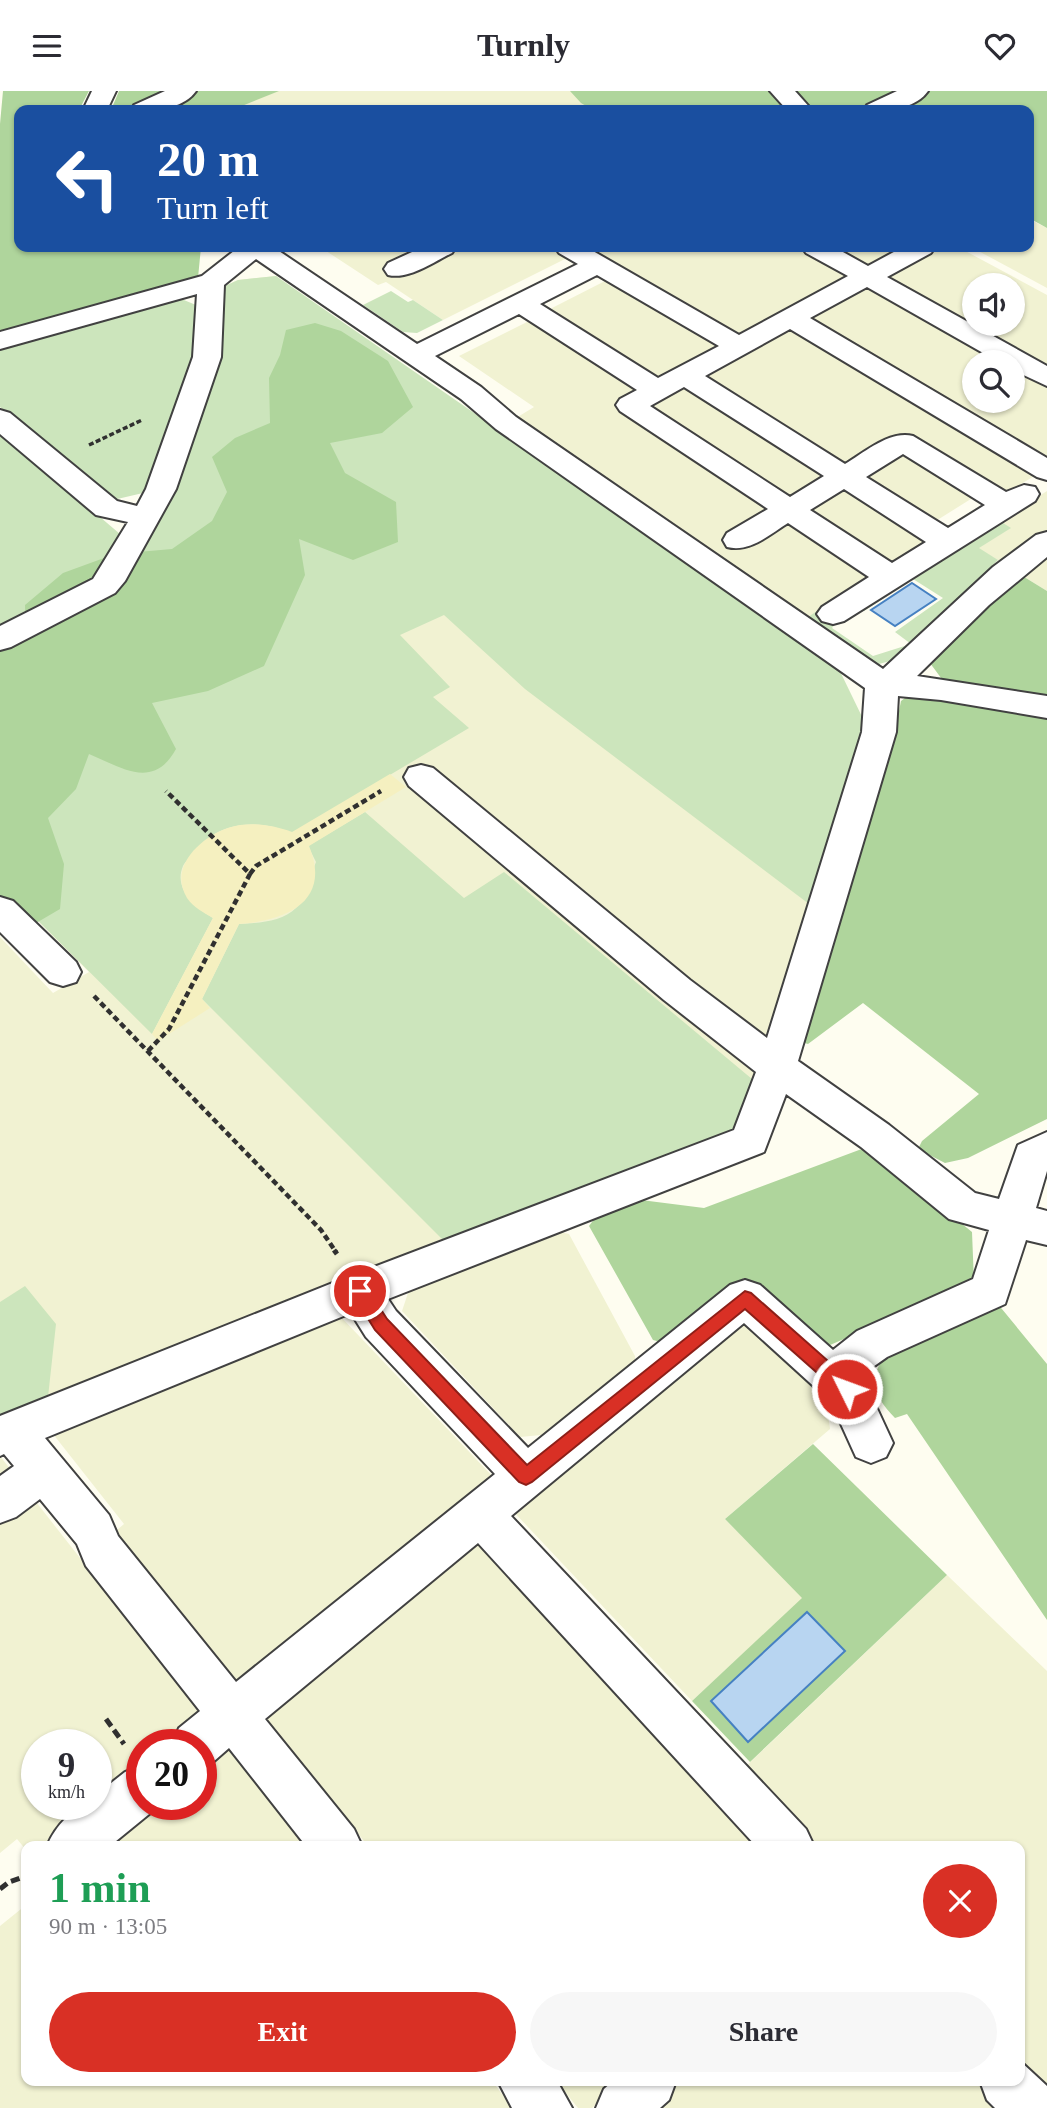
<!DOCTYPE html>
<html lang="en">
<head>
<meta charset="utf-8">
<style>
  body { margin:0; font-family:"Times New Roman",serif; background:#f7f7f7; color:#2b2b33; height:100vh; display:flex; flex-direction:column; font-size:26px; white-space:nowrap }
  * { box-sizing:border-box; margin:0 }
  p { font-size:23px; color:#7c7c81 }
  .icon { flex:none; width:38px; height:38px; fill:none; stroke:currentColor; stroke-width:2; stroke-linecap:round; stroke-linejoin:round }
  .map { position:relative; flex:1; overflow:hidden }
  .details { position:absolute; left:21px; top:1750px; width:1004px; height:245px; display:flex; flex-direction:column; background:#fff; border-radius:14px; box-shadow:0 2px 5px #0004 }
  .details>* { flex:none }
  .top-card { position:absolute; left:14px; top:14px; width:1020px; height:147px; border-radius:14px; box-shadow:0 2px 5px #0004; background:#1a4fa0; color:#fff; overflow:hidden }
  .fabs { position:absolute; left:962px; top:182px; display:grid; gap:14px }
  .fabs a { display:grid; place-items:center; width:63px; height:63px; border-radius:50%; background:#fff; box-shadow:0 2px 5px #0004; font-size:35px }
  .speed { position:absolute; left:21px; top:1638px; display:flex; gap:14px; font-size:35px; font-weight:700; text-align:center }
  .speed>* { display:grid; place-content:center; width:91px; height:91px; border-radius:50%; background:#fff; box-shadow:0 2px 5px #0004; line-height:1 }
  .speed small { font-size:18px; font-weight:400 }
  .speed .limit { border:10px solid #d22; background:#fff; color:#111 }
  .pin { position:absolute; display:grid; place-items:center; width:60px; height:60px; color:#fff; margin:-30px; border:4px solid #fff; border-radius:50%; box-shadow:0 2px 7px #0007 }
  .me { position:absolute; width:77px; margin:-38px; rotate:312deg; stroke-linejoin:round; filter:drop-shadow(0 0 5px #0008) }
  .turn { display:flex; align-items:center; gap:24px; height:147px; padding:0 28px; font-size:32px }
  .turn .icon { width:91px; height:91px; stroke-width:2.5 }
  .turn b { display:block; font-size:49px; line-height:60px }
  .round { display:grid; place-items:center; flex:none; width:74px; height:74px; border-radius:37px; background:#f7f7f7 }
  .headline { display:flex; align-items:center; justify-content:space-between; height:119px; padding:0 28px }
  h1 { font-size:42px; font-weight:800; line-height:52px; color:#1e9e55 }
  .action { display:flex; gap:14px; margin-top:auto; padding:14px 28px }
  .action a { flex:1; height:80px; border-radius:42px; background:#d93025; color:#fff; font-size:28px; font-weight:800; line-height:80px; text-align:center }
  .action a+a { background:#f7f7f7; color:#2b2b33 }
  header { display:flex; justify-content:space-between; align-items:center; height:91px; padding:0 28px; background:#fff; font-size:32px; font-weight:800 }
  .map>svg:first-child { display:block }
</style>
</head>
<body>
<header><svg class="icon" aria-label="menu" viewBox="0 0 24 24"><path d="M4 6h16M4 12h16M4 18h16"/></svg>Turnly<svg class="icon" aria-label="heart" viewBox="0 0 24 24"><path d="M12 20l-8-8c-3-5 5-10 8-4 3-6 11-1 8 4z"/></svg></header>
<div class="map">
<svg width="1047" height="2017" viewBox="0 0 1047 2017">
  <rect width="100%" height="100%" fill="#fefdf0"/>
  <!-- farmland -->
  <path fill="#f1f2d2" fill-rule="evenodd" d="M268 0H594L628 19H228Z
    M1029 128 1047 137V197L971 156H1029Z
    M320 156H428L385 176 397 185 460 156H555L567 163V167L443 229 386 191 378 194Z
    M583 156H799L846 182 847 187 742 243H734Z
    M830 156H905L871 175 862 174Z
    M940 156H958L1047 204V278L890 189 888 184ZM975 194H1013V233H975Z
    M276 185 867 636 735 1041 0 1325V846L53 902 89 881 0 792 129 484 173 402 221 265 225 195 238 189Z
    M605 190H613L717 252 718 256 661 286H654L553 222 552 217Z
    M865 196H873L1004 271H975V310H1013V276L1047 296V374L803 230Z
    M527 231H536L640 299 618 311 785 428 878 482 805 528 516 327 534 316 459 265Z
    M794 234 1041 381 1006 402 908 342 846 379 699 286Z
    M688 292 835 386 788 413 642 317Z
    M899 359 974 406 931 433 855 385Z
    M844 392 933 448 887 477 798 419Z
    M1047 400V500L978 457 1010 437 1000 430Z
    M560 1141 569 1143 635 1265V1277L552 1343 520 1346 402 1220 409 1199Z
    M341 1226 495 1388 240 1596 119 1445 117 1439 124 1433 53 1343Z
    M742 1228 824 1292 830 1338 725 1428 803 1507 692 1610 511 1418Z
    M0 1365 204 1625 169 1654H142V1676L45 1755H26V1759L17 1748 0 1762ZM37 1654H96V1713H37Z
    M467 1454H483L761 1755H368L261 1622Z
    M947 1484 1047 1580V2007L1020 1978V1755H813L742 1679Z
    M225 1651 307 1755H98L149 1713H201V1671Z
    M26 1814V1990H492L513 2017H0V1835Z
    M556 1990H620L592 2017H578Z
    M678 1990H977L1003 2017H651Z"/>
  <!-- green -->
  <path fill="#cce5bc" d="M276 185 836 572 867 636 809 813 525 598 444 524 400 544 450 596 433 606 469 637 292 742C272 734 250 730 228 737 215 741 207 748 198 759 194 763 186 769 183 775 173 798 196 817 213 827L152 943 0 792 129 484 173 402 221 265 225 195 238 189Z
    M391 200 408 211 413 209 443 229 417 242 403 241 363 214Z
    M179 207 196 214 193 266 143 402 113 409 0 316V258Z
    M0 341 120 443 95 487 0 535Z
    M1000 430 1011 437 979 457 998 469 901 567 879 573 869 570 805 528 817 520 835 533 832 537 873 565 911 553 895 541 943 507 913 488 864 520 861 518Z
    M365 721 464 807 504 781 752 988 735 1041 444 1150 202 908 239 833C257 832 282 831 296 817 306 807 311 784 316 771L308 755Z
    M25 1195 56 1233 48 1306 0 1325V1211Z"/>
  <!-- forest -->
  <path fill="#afd59c" d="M3 0H89L79 19H19V156H201L198 187 0 243V33Z
    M119 0H170L132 19H111Z
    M195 0H279L232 19H154Z
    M570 0H774L790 19H593L581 12Z
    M791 0H901L855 19H812Z
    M930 0H1047V137L1029 127V19H900Z
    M315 232 341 240 388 270 413 316 382 342 330 352 345 382 396 411 398 451 353 469 299 448 305 484 264 575 208 600 152 612 176 658C153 700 121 676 89 663L76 698 48 727 64 773 60 818 31 835 0 833V556L26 543 25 514 63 482 115 463 172 458 212 430 227 401 212 366 235 347 270 332 269 287 280 264 286 239Z
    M1021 484 1047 500V608L944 591 930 572 932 564Z
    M909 604 1047 622V1028L968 1067 945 1072 918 1058 922 1050 979 1003 863 912 808 953 801 951 894 645 901 610Z
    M867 1056 972 1141 974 1191 821 1258 744 1187 664 1252 653 1249 589 1135 595 1127 641 1109 704 1117Z
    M997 1212 1047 1273V1529L907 1323 895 1327C874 1306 867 1287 887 1262Z
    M813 1353 947 1484 750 1671 692 1610 802 1507 725 1428Z"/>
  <!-- sand -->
  <path fill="#f5f0c0" d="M390 683 406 696 309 755C332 810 287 830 239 833L202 908 210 917 158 950 152 943 213 827C204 822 193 816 187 807 168 776 201 746 228 737 250 730 272 734 292 741Z"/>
  <!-- water -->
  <path fill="#b8d5f1" stroke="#4681c2" stroke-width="2" d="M912 492 936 508 895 535 871 519Z
    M807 1521 845 1560 748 1651 711 1610Z"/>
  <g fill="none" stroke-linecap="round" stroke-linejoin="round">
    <defs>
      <path id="minor" d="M92 0H116L107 19H83Z
        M165 0H196C183 19 152 20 131 19L134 14Z
        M770 0H795L812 19H787Z
        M897 0H928C915 19 885 20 864 19L867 14Z
        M239 156H273L417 253 578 173 559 162 555 156H586L739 244 848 185 806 162 802 156H834L868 175 903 156H935L931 162 887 186 1047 275V295L1013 279V271H999L867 196 810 227 1047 367V389L1037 386 790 238 705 285 845 373C865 361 890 339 913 345L1006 401 1024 394 1035 396 1039 403 1035 410 844 530 833 533 822 530 817 523 822 516 869 486 788 432C770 443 750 462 727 456L723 449 727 442 768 418 620 320 616 314 620 308 637 299 519 223 435 265 481 296 516 326 883 578 993 476 1036 444 1047 441V466L989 514 917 585 1047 605V627L941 609 898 605 896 641 798 970 889 1034 975 1102 999 1108 1018 1054 1047 1041V1080L1036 1117 1047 1120V1154L1026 1149 1005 1213 887 1266 870 1278 868 1298 893 1352 886 1366 871 1372 856 1366 831 1311 744 1232 511 1425 806 1738 814 1755H756L478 1452 265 1628 354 1738 362 1755H306L229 1657 213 1671 201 1676V1654H172L179 1637 200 1620 86 1475 77 1453 40 1408 16 1426 0 1432V1385L14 1375 4 1363 0 1365V1325L345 1187 734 1039 756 981 664 909 409 695 404 686 409 677 421 674 433 677 690 889 767 947 862 641 865 597 496 338 461 308 256 168 224 194 221 266 176 398 125 490 115 502 11 556 0 559V535L93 488 128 431 96 424 0 343V319L10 322 117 410 137 415 146 398 193 266 197 203 0 258V241L202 185ZM597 184 719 255 658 287 540 213ZM684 296 824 385 790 406 650 315ZM903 363 985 414 948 437 866 386ZM844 398 926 451 892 472 810 419ZM786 1003 861 1056 949 1128 989 1139 973 1188 857 1240 833 1259 760 1194 745 1189 730 1194 528 1357 396 1220 388 1208 764 1061ZM351 1222 366 1246 495 1383 236 1591 118 1445 109 1424 45 1347Z
        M423 156H456L452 162C433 171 409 189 388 184L384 178 388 172Z
        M0 806 13 810 76 871 81 881 76 891 63 895 50 891 0 841Z
        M142 1674V1713L159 1715 110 1755H47C55 1736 74 1713 96 1713V1704L125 1681Z
        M1020 1970 1047 1995V2017H995L987 2009 980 1990H1020Z
        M498 1990H557L572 2017H512Z
        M613 1990H676L669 2009 660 2017H596L604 1998Z"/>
    </defs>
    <!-- minor casing -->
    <use href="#minor" stroke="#414141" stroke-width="4"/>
    <!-- path-far2 -->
    <path stroke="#303030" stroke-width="3.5" stroke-dasharray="5 2.5" stroke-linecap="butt" d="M89 354 142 329"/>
    <!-- path-far1 -->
    <path stroke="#303030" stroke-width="4.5" stroke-dasharray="6 3.5" stroke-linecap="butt" d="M250 783 256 775 381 700
      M94 905 321 1139 336 1161
      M148 960 169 938 250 783 166 700"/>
    <!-- path -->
    <path stroke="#303030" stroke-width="5" stroke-dasharray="9 4.5" stroke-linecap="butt" d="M334 1159 337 1163
      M106 1628 124 1653
      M0 1798 9 1791 26 1785"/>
    <!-- minor -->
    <use href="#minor" fill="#fff" fill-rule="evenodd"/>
  </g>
  <!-- route -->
  <path fill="#d93025" stroke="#8d1f18" stroke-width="2" d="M360 1193 366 1195 387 1228 527 1374 745 1200 751 1202 853 1292 856 1298 853 1303 847 1306 841 1303 745 1218 532 1391 526 1394 519 1391 375 1239 351 1200 354 1195Z"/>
</svg>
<div class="fabs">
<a><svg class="icon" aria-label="sound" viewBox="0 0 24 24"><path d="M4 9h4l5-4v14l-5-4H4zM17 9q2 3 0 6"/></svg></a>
<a><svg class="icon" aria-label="search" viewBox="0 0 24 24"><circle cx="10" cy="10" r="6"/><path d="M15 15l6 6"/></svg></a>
</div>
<div class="speed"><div>9<small>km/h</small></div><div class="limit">20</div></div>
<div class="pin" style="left:360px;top:1200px;background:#d93025"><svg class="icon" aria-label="arrive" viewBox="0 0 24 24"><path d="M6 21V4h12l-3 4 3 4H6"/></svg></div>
<svg class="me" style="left:847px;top:1298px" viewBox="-20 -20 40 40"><circle r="17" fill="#d93025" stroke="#fff" stroke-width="3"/><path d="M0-11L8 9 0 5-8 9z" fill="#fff"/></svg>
<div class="top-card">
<div class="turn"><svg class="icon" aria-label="left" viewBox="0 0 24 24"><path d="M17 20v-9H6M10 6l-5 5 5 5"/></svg><div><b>20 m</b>Turn left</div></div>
</div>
<section class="details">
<div class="headline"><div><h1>1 min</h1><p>90 m · 13:05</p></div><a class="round" style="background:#d93025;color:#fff"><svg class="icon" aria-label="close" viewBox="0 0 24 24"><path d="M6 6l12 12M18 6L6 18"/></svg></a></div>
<div class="action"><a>Exit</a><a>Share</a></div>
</section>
</div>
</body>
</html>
